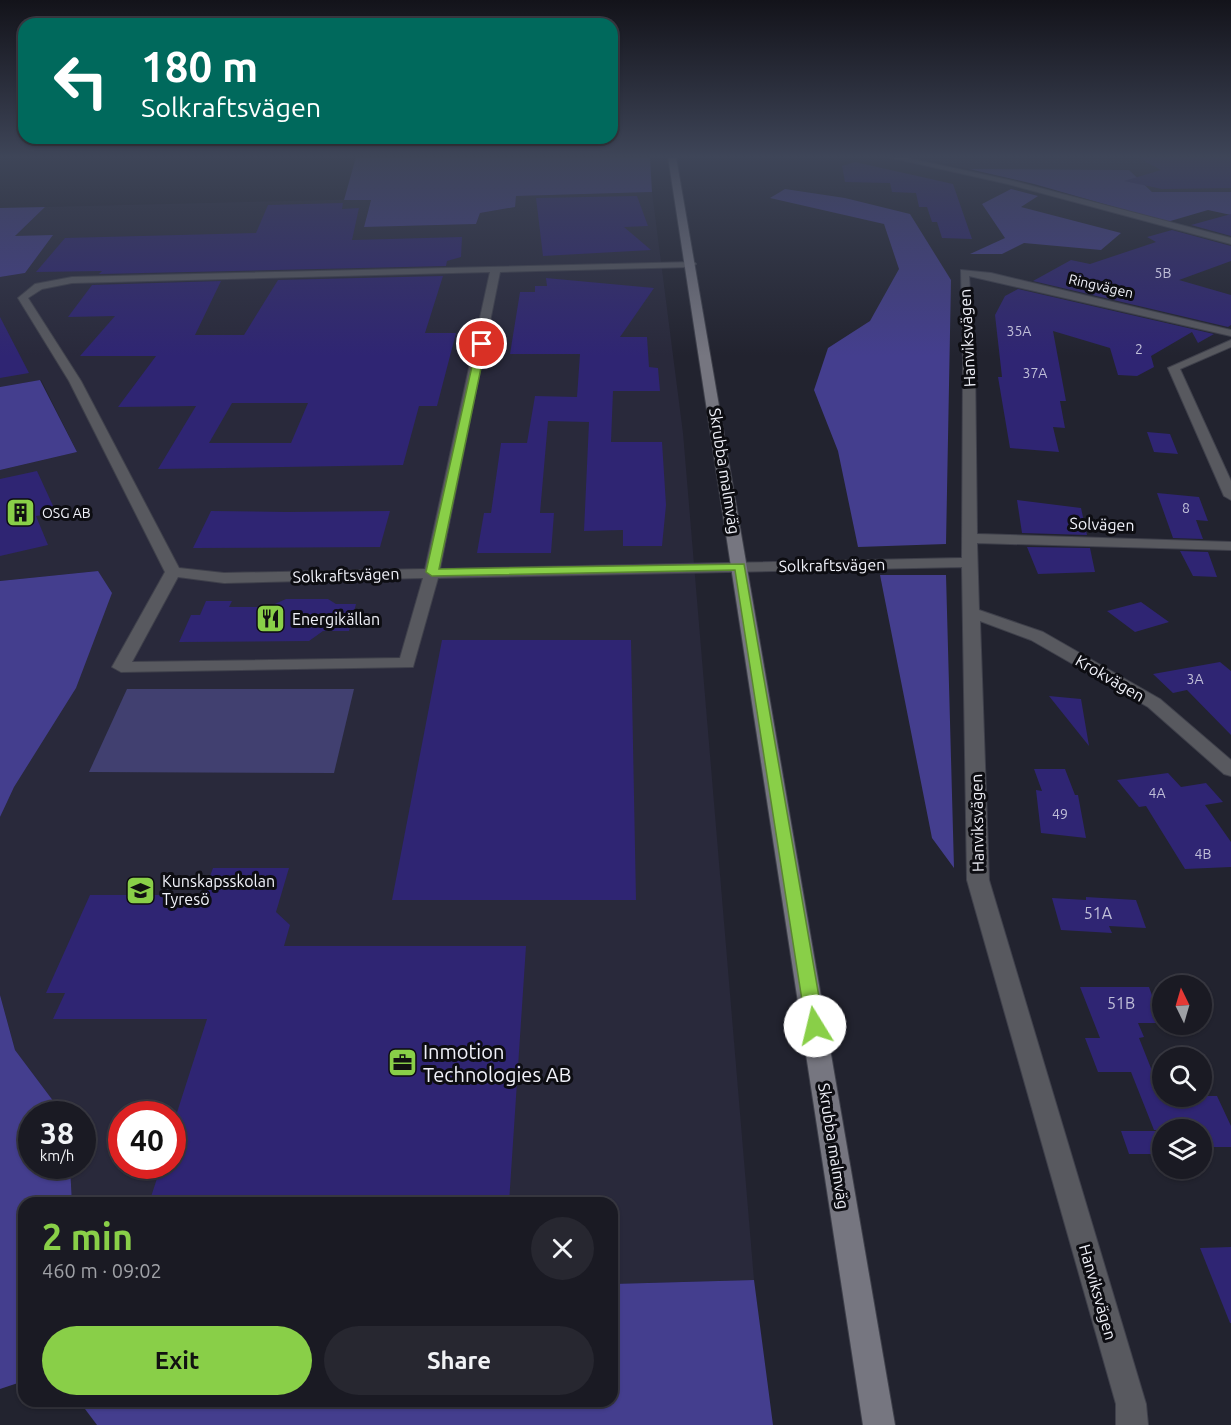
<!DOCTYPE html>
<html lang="en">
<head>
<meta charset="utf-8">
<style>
  body { margin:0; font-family:Ubuntu,sans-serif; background:#272730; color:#f1f3f6; height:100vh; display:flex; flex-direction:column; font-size:22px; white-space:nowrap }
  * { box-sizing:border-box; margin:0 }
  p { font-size:20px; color:#9fa1a6 }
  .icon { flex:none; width:33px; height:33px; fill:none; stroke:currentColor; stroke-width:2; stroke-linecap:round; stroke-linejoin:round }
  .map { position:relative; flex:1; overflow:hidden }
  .panel { position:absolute; left:18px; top:1197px; width:600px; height:210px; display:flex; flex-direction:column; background:#1a1a23; border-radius:18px; box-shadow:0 2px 4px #0004,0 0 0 2px #383841 }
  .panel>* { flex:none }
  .hud { position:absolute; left:18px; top:18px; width:600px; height:126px; border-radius:18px; box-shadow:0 2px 4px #0004,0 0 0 2px #383841; background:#00695c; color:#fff; overflow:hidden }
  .needle { width:39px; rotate:355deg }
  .controls { position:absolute; left:1152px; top:975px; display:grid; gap:12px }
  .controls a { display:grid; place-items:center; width:60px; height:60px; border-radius:50%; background:#1a1a23; box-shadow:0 2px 4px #0004,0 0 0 2px #383841; font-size:30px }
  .speed { position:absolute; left:18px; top:1101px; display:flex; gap:12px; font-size:30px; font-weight:700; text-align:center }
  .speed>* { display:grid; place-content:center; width:78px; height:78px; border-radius:50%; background:#1a1a23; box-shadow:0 2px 4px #0004,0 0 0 2px #383841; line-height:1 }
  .speed small { font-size:15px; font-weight:400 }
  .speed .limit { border:9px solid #d22; background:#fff; color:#111 }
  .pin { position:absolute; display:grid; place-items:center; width:51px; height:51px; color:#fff; margin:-26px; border:3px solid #fff; border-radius:50%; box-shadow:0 2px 6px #0007 }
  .me { position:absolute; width:66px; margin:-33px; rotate:351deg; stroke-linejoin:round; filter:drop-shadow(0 0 4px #0008) }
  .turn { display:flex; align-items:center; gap:21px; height:126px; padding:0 24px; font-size:27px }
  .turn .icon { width:78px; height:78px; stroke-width:2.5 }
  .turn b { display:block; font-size:42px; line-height:51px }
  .round { display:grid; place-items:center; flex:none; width:63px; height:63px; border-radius:32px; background:#272730 }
  .summary { display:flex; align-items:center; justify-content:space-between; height:102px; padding:0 24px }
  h1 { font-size:36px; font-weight:700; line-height:45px; color:#89cf48 }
  .button { display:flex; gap:12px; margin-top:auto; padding:12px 24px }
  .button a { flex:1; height:69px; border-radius:36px; background:#89cf48; color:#111; font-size:24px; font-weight:700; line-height:69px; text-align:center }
  .button a+a { background:#272730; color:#f1f3f6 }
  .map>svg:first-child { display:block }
</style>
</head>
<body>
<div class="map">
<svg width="1231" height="1425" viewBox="0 0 1231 1425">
  <rect width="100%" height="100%" fill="#22232f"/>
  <!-- built -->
  <path fill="#29293b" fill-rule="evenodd" d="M916 157H1231V192H1152L1129 170 969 169Z
    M652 192 683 433 754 1280 612 1284V1203H72L70 1166H82V1114H63L15 1050 0 995V817L98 571 0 581V470L77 452 41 380 0 387V277L25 273 52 236H15L45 207 371 199 364 227 476 224 480 213 514 207 516 196ZM122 1114H172V1166H122Z"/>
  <!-- green -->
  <path fill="#414070" d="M127 689H354L334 773 89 772Z"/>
  <!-- forest -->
  <path fill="#443e8e" d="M356 157H650L652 192 516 196 515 207 480 213 476 224 364 227 371 200H344Z
    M969 169 1129 170 1152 192H1231V215L1208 210 1167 222 1034 184Z
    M785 189 845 198 910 214 951 280 946 544 858 547 838 451 814 390 828 348 870 321 899 269 884 224 770 198Z
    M1011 189 1038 196 1021 207 1121 233 1101 250 1024 243 1002 254H970L1005 238 982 204Z
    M45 207 15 236 53 235 25 273 0 277V208Z
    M40 380 77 452 0 470V387Z
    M98 571 112 593 76 688 14 787 0 817V581Z
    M880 575H946L954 868 932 838Z
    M0 995 15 1050 63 1114H32V1166H70L72 1203H24V1381L0 1389Z
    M754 1280 773 1425H97L79 1401H612V1284Z"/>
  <!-- building -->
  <path fill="#2f2573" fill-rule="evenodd" d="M1137 157H1231V188L1162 189 1124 181 1161 170Z
    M855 162 953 184 972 239 942 238 937 222H932L927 207H919L916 193 892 192 890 183 845 182 842 166Z
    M637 196 648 226 624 227 651 250 543 256 536 198Z
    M343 203 342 209 359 208 352 240 462 237 461 257 447 261 446 266 99 274 102 271 36 272 65 238 256 233 268 205Z
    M1231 214V236L1191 225Z
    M1172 230 1231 246V261L1179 280 1231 295V325L1228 327 1033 281 1071 260 1090 264 1156 242 1147 237Z
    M443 276 425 333H456L437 406H419L403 465 158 469 196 406 118 407 156 356H80L115 316 68 317 92 285 221 281 195 335H244L278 280ZM232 403H308L291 443H209Z
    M546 278 654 288 620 337H647L649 367 658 368 660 391H613L611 442H662L666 505 662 546H623V530L584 531 589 422 548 421 540 513H554L551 553H477L484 513H491L501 443H527L535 396 577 397 580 354H510L520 292H535V286H547Z
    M1018 289 1214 334 1198 343 1192 332 1151 356 1154 367 1137 376 1118 375 1110 348 1053 331 1066 401H1060L1065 428 1053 427 1059 452 1010 448 998 377H1002L995 315 1005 296Z
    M0 317 29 373 0 378Z
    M1147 432 1170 434 1178 454 1154 452Z
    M37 471 54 508 42 511 43 515 36 516 48 545 0 556V479Z
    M1157 493 1199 497 1208 521 1196 520 1203 539 1173 538Z
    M1017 500 1081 508 1087 535 1022 533Z
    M211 511 287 512 390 511 380 547 193 548Z
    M1027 547 1090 548 1095 572 1038 574Z
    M1180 551 1208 552 1217 577 1193 576Z
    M286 599H328L336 604H356L349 631H323L309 641 179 642 191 615H200L206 601H232L229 607H268Z
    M1141 602 1169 622 1135 632 1107 611Z
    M442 640H631L636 900H392Z
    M1220 662 1231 671V735L1187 690 1173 693 1153 674Z
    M1049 696 1081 699 1089 746Z
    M1034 769H1065L1075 795H1078L1086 838 1041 833 1036 790 1042 791Z
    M1168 773 1181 787 1206 783 1223 802 1205 805 1231 842V867L1185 869 1146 806 1139 807 1117 780Z
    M213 868H289L276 912 290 925 284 946H526L509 1203H149L161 1166H172V1128L207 1019H53L65 993H46L90 895H203Z
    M1086 897 1136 900 1146 928 1109 926 1112 933 1061 930 1052 898 1086 900Z
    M1080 987H1149L1162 1023H1138L1144 1037 1139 1038 1162 1096H1217L1231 1126V1147H1202V1130H1154L1131 1072H1098L1085 1038H1100Z
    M1121 1131H1162V1154H1129Z
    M1231 1247V1323H1230L1200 1248Z"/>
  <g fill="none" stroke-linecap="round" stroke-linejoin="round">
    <defs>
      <path id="street" d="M888 157H902L1009 180 1231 238V244L1008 184Z
        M694 262 696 264 691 267 500 272 440 569 962 558 963 362 961 270 991 273 1231 330V336L969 276 975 362 977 534 1231 542V550L977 543 979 610 1043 632 1160 699 1231 760V776L1224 774 1148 707 1031 640 980 621 989 880 1146 1404 1148 1425H1116V1404L967 880 962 567 438 578 413 667 121 672 112 667 165 572 69 381 18 298 35 284 72 277ZM490 272 425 569 224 573 179 568 81 381 28 298 42 289 72 283ZM178 577 224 583 423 578 400 658 132 662Z
        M1231 340V347L1180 369 1231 481V500L1224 496 1168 368Z"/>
      <path id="secondary" d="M668 157H676L895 1425H863Z"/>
    </defs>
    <!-- street casing -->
    <use href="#street" stroke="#3f404b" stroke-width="2"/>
    <!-- secondary casing -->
    <use href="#secondary" stroke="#3f404b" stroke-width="2"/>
    <!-- street -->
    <use href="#street" fill="#58595f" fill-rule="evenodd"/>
    <!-- secondary -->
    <use href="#secondary" fill="#767680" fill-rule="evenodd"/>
  </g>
  <!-- sky -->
  <linearGradient id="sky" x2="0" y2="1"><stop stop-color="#13131a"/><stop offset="0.44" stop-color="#3e4558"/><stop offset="1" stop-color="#3e4558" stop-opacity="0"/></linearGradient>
  <rect width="1231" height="356" fill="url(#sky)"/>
  <!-- route -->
  <path fill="#89cf48" stroke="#59872f" stroke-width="1.5" d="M482 341 486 344 439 569 744 564 824 1026 821 1031 815 1033 808 1031 806 1026 735 570 432 576 426 572 477 344Z"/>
  <!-- icons -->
  <defs>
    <symbol id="building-square" viewBox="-11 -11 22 22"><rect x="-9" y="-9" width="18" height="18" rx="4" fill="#89cf48" stroke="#0d0d12"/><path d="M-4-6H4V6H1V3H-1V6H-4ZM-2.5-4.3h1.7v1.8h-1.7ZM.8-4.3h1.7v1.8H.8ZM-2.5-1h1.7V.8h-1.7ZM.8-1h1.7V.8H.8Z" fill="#111"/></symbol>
    <symbol id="restaurant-square" viewBox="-11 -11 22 22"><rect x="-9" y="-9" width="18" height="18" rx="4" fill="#89cf48" stroke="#0d0d12"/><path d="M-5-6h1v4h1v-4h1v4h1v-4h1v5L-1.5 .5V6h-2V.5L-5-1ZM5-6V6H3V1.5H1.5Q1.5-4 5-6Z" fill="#111"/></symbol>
    <symbol id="school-square" viewBox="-11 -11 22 22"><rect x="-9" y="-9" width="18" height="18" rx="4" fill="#89cf48" stroke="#0d0d12"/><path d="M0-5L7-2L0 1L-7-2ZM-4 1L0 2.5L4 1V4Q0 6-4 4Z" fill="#111"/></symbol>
    <symbol id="office-square" viewBox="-11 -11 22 22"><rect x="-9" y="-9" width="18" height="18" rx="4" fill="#89cf48" stroke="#0d0d12"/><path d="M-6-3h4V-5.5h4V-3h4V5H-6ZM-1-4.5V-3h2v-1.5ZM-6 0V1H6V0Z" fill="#111"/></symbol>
  </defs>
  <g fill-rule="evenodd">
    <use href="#building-square" x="4" y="496" width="33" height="33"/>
    <use href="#restaurant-square" x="254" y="602" width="33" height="33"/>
    <use href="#school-square" x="124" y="874" width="33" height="33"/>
    <use href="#office-square" x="386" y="1046" width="33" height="33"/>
  </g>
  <g text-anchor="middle" stroke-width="6" stroke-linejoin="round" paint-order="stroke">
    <!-- number labels -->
    <g font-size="14" fill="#c0bfd8">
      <text x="1163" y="278">5B</text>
      <text x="1019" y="336">35A</text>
      <text x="1139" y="354">2</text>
      <text x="1035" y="378">37A</text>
      <text x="1186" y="513">8</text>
      <text x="1195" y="684">3A</text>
      <text x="1157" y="798">4A</text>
      <text x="1060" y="819">49</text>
      <text x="1203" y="859">4B</text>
    </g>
    <!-- far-street labels -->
    <g font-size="14" fill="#f1f2fa" stroke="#0d0d12">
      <text transform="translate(1101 286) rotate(13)" y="5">Ringvägen</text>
    </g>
    <!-- far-poi labels -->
    <g font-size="14" fill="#f1f2fa" stroke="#0d0d12" text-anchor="start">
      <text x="42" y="518">OSG AB</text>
    </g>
    <!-- street labels -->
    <g font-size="16" fill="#f1f2fa" stroke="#0d0d12">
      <text transform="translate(967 338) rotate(-93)" y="6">Hanviksvägen</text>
      <text transform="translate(725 471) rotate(81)" y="6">Skrubba malmväg</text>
      <text transform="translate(1102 524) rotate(2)" y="6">Solvägen</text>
      <text transform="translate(832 565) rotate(-1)" y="6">Solkraftsvägen</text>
      <text transform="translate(346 575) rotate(-2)" y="6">Solkraftsvägen</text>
      <text transform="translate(1110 678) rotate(30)" y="6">Krokvägen</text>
      <text transform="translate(977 823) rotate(-91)" y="6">Hanviksvägen</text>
      <text transform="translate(834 1146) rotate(81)" y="6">Skrubba malmväg</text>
      <text transform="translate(1098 1292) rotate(74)" y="6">Hanviksvägen</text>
    </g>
    <!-- poi labels -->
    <g font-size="16" fill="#f1f2fa" stroke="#0d0d12" text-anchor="start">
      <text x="292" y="625">Energikällan</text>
      <text x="162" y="887">Kunskapsskolan<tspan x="162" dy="18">Tyresö</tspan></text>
    </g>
    <!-- near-number labels -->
    <g font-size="16" fill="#c0bfd8">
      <text x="1098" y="919">51A</text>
      <text x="1121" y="1009">51B</text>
    </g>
    <!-- near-poi labels -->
    <g font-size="20" fill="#f1f2fa" stroke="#0d0d12" text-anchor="start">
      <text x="423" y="1059">Inmotion<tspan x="423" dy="23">Technologies AB</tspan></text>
    </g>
  </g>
</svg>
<div class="controls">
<a><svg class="needle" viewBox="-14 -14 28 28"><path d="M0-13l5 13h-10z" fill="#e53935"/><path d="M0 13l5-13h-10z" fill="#9fa1a6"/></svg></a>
<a><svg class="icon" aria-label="search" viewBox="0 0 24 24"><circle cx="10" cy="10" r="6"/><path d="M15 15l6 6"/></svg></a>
<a><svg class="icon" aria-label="layers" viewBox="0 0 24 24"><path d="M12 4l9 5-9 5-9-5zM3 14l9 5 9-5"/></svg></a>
</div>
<div class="speed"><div>38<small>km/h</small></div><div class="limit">40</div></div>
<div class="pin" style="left:482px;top:344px;background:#d93025"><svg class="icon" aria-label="arrive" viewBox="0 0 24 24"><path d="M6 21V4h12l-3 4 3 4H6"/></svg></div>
<svg class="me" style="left:815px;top:1026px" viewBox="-20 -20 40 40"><circle r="19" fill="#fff"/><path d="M0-13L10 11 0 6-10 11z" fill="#89cf48"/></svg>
<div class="hud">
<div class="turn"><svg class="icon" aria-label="left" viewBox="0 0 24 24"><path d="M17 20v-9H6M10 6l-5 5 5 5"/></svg><div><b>180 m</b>Solkraftsvägen</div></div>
</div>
<section class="panel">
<div class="summary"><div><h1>2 min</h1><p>460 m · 09:02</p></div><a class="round"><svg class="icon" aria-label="close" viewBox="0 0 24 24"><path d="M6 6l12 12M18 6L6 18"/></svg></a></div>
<div class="button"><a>Exit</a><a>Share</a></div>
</section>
</div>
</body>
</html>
